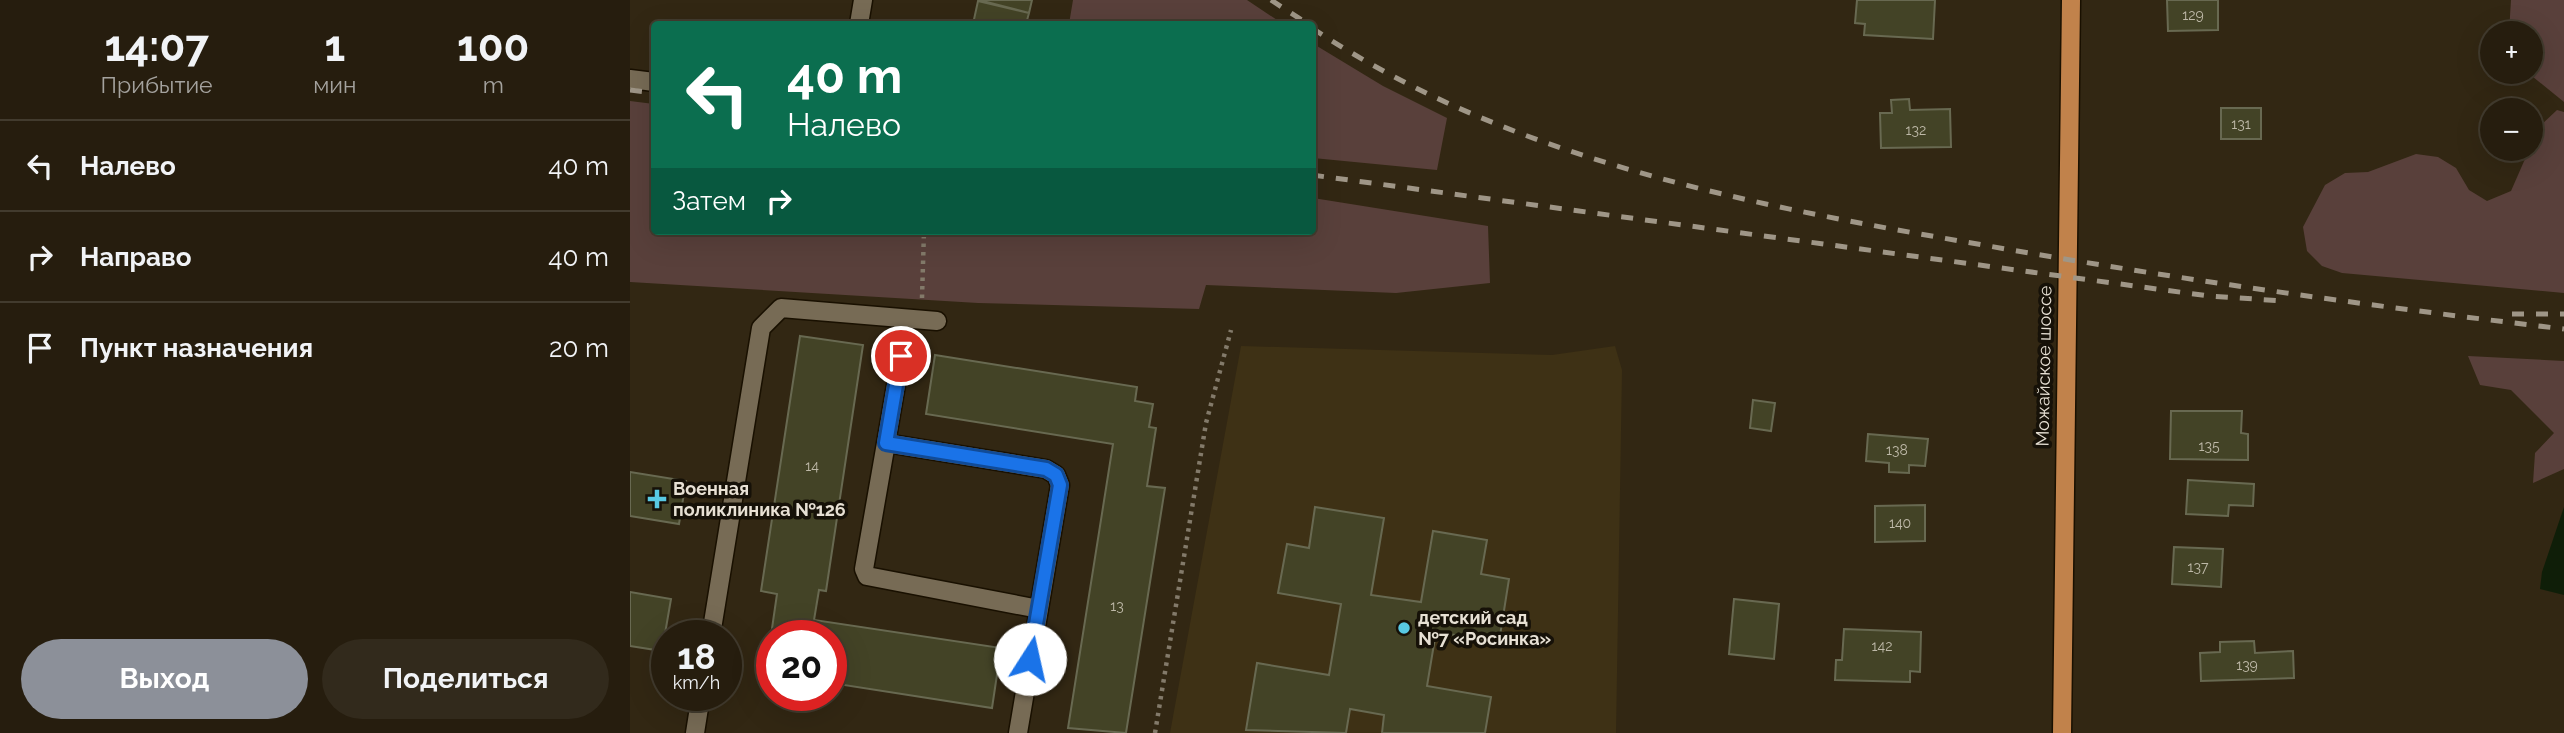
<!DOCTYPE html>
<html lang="ru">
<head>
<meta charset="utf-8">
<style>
  body { margin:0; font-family:Raleway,sans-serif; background:#322a1c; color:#f1f3f6; height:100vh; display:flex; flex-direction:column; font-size:26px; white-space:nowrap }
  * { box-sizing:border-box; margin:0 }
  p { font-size:23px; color:#a4a29e }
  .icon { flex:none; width:38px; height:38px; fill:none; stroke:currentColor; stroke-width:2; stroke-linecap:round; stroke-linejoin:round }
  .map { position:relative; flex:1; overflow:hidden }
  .drawer { display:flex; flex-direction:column; background:#261d0e; width:630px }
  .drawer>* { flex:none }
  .banner { position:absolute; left:21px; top:21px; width:665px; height:214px; border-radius:7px; box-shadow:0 7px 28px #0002,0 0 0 2px #423b2e; background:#0b6e4f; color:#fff; overflow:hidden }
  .fabs { position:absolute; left:1850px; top:21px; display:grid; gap:14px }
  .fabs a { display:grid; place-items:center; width:63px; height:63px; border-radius:50%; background:#261d0e; box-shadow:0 7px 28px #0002,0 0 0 2px #423b2e; font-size:35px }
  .speed { position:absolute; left:21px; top:620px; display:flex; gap:14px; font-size:35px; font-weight:700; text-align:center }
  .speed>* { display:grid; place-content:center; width:91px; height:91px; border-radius:50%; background:#261d0e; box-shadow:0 7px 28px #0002,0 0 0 2px #423b2e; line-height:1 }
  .speed small { font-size:18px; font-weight:400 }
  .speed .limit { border:10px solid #d22; background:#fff; color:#111 }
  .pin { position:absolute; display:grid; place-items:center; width:60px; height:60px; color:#fff; margin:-30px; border:4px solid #fff; border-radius:50%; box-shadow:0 2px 7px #0007 }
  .me { position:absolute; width:77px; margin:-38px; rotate:10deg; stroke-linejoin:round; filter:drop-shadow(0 0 5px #0008) }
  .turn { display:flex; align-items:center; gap:24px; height:147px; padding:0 21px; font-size:32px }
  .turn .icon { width:91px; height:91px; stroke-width:2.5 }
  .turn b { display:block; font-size:49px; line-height:60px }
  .then { display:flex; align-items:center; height:66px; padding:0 21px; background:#0003; gap:14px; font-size:26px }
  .eta { display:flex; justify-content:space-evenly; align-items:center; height:119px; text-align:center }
  .eta b { font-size:42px; font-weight:700; line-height:49px }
  .button { display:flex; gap:14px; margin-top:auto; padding:14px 21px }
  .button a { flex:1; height:80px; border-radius:42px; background:#8c9099; color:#fff; font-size:28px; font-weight:700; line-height:80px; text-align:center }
  .button a+a { background:#322a1c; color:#f1f3f6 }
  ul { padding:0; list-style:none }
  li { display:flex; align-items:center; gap:21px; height:91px; padding:0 21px; border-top:2px solid #423b2e }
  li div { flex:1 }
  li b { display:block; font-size:26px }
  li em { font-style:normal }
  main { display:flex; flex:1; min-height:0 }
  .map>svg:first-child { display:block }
</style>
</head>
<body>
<main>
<section class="drawer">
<div class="eta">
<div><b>14:07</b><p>Прибытие</p></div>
<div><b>1</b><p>мин</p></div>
<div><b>100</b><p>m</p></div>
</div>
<ul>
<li><svg class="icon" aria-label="left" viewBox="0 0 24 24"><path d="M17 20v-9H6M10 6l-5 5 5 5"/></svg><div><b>Налево</b></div><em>40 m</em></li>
<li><svg class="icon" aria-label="right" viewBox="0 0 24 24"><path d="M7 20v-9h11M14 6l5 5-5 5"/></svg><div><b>Направо</b></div><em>40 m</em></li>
<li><svg class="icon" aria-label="arrive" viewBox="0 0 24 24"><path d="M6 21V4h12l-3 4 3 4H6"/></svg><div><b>Пункт назначения</b></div><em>20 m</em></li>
</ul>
<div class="button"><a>Выход</a><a>Поделиться</a></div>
</section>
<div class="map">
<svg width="1934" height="733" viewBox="0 0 1934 733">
  <rect width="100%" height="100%" fill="#322713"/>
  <!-- built -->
  <path fill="#3e3115" d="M611 346 922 355 985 346 992 370 986 733H540Z"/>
  <!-- green -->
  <path fill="#59403b" d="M443 0H617L653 24H439Z
    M1881 0H1934V102L1897 72H1900V33H1879Z
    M682 43 753 86 817 118 807 170 683 158Z
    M0 101 24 104V231H682L683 198 858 226 860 283 766 293 576 285 569 309 348 303 0 282Z
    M1927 110 1934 112V293L1712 273 1692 266 1677 251 1673 227 1695 185 1715 173 1738 172 1786 154 1808 157 1826 168 1839 190 1857 201 1881 191 1909 127Z
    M1838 356 1934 361V469L1903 483 1905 453 1924 433 1881 390 1850 385Z"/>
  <!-- water -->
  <path fill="#0f1e08" d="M1934 507V595L1910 589 1912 572Z"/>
  <!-- building -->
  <path fill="#434326" stroke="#686951" stroke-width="2" d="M349 0H402L399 13Z
    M1227 0H1305L1303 39 1234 35 1235 24 1225 23Z
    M1537 0H1588V30L1538 31Z
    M348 1 399 13 396 24H343Z
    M1279 99 1280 110 1320 109 1321 147 1251 148 1250 113H1262L1261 100Z
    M1591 108H1631V139H1591Z
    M170 336 233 345 196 591 189 590 184 620 371 648 362 708 201 683V635H142V663H137L147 594 131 591Z
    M305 355 507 387 505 401 523 404 519 427 526 428 517 486 535 488 496 733 438 728 483 444 296 414Z
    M1123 400 1145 403 1141 431 1120 428Z
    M1541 411H1612L1611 433 1618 434V460L1540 459Z
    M1238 434 1298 439 1295 466 1279 465V473L1259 472V463L1236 461Z
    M0 472 56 481 49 524 0 516Z
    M1558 480 1624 484 1623 506 1599 505 1598 516 1556 514Z
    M1295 505V541L1245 542V506Z
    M685 507 754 518 741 595 791 602 803 531 857 540 851 574 879 579 869 642 806 632 797 686 861 697 855 733H752L754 715 720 709 716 733 616 730 627 663 699 675 711 604 648 593 657 544 679 548Z
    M1544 547 1593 549 1591 587 1542 584Z
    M0 592 41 599 32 651 0 646Z
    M1104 599 1149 604 1144 659 1099 654Z
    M1214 629 1291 632 1290 672 1280 671V682L1205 680 1206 660H1212Z
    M1624 641 1625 653 1663 651 1664 678 1571 681 1570 653 1590 652V642Z"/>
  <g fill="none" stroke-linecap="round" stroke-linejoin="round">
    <defs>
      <path id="minor" d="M229 24 233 0
        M0 79 24 82
        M256 443 271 356
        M81 635 131 328 151 308 307 321
        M65 733 71 695
        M388 733 430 485 426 475 416 469 256 443 234 569 237 576 409 609"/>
      <path id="major" d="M1432 733 1441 0"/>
    </defs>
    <!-- minor casing -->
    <use href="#minor" stroke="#191000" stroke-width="21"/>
    <!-- major casing -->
    <use href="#major" stroke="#191000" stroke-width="21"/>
    <!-- path -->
    <path stroke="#837a6a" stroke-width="4.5" stroke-dasharray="3.5 5" stroke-linecap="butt" d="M292 298 294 231
      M525 733 576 423 601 330"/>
    <!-- minor -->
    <use href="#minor" stroke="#776b55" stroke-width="18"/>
    <!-- major -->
    <use href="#major" stroke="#c1824b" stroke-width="18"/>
    <!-- rail -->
    <path stroke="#9f9687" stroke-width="5" stroke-dasharray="12 12" stroke-linecap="butt" d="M641 0 678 24
      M682 28C882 161 1121 205 1353 245 1546 279 1740 306 1934 329
      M0 90 24 93
      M682 175 1579 296 1654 301
      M1882 314H1934"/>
  </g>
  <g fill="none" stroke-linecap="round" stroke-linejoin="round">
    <defs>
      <path id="route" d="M271 356 256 443 416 469 426 475 430 485 400 659"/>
    </defs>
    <!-- route casing -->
    <use href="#route" stroke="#114b97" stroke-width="18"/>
    <!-- route -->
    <use href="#route" stroke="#1a73e8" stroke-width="12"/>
  </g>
  <!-- markers -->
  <g fill="#58c9e3" stroke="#161108" stroke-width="2.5">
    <path d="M23.5 488.5h7v7h7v7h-7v7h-7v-7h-7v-7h7z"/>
    <circle cx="774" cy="628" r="7"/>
  </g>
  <g text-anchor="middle" stroke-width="7" stroke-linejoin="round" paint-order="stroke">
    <!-- number labels -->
    <g font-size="14" fill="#beb9a8">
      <text x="1563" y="20">129</text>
      <text x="1611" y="129">131</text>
      <text x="1286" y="135">132</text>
      <text x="1579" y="451">135</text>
      <text x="1267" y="455">138</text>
      <text x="182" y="471">14</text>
      <text x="1270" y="528">140</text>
      <text x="1568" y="572">137</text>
      <text x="487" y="611">13</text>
      <text x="1252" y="651">142</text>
      <text x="1617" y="670">139</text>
    </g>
    <!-- street labels -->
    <g font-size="18" fill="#e7e0d4" stroke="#161108">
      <text transform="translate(1414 366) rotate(-89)" y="6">Можайское шоссе</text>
    </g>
    <!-- poi labels -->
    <g font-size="18" font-weight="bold" fill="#e7e0d4" stroke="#161108" text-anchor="start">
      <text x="43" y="495">Военная<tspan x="43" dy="21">поликлиника №126</tspan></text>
      <text x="788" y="624">детский сад<tspan x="788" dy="21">№7 «Росинка»</tspan></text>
    </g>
  </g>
</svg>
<div class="fabs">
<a>+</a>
<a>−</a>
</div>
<div class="speed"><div>18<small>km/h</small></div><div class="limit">20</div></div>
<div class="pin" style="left:271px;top:356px;background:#d93025"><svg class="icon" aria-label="arrive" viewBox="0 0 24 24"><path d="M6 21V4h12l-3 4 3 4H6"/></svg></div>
<svg class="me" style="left:400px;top:659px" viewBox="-20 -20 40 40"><circle r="19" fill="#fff"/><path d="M0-13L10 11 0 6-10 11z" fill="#1a73e8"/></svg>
<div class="banner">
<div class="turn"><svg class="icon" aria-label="left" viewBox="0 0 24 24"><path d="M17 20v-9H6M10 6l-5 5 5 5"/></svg><div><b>40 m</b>Налево</div></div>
<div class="then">Затем<svg class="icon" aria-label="right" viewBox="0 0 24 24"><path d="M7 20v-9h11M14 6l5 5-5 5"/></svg></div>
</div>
</div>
</main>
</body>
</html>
